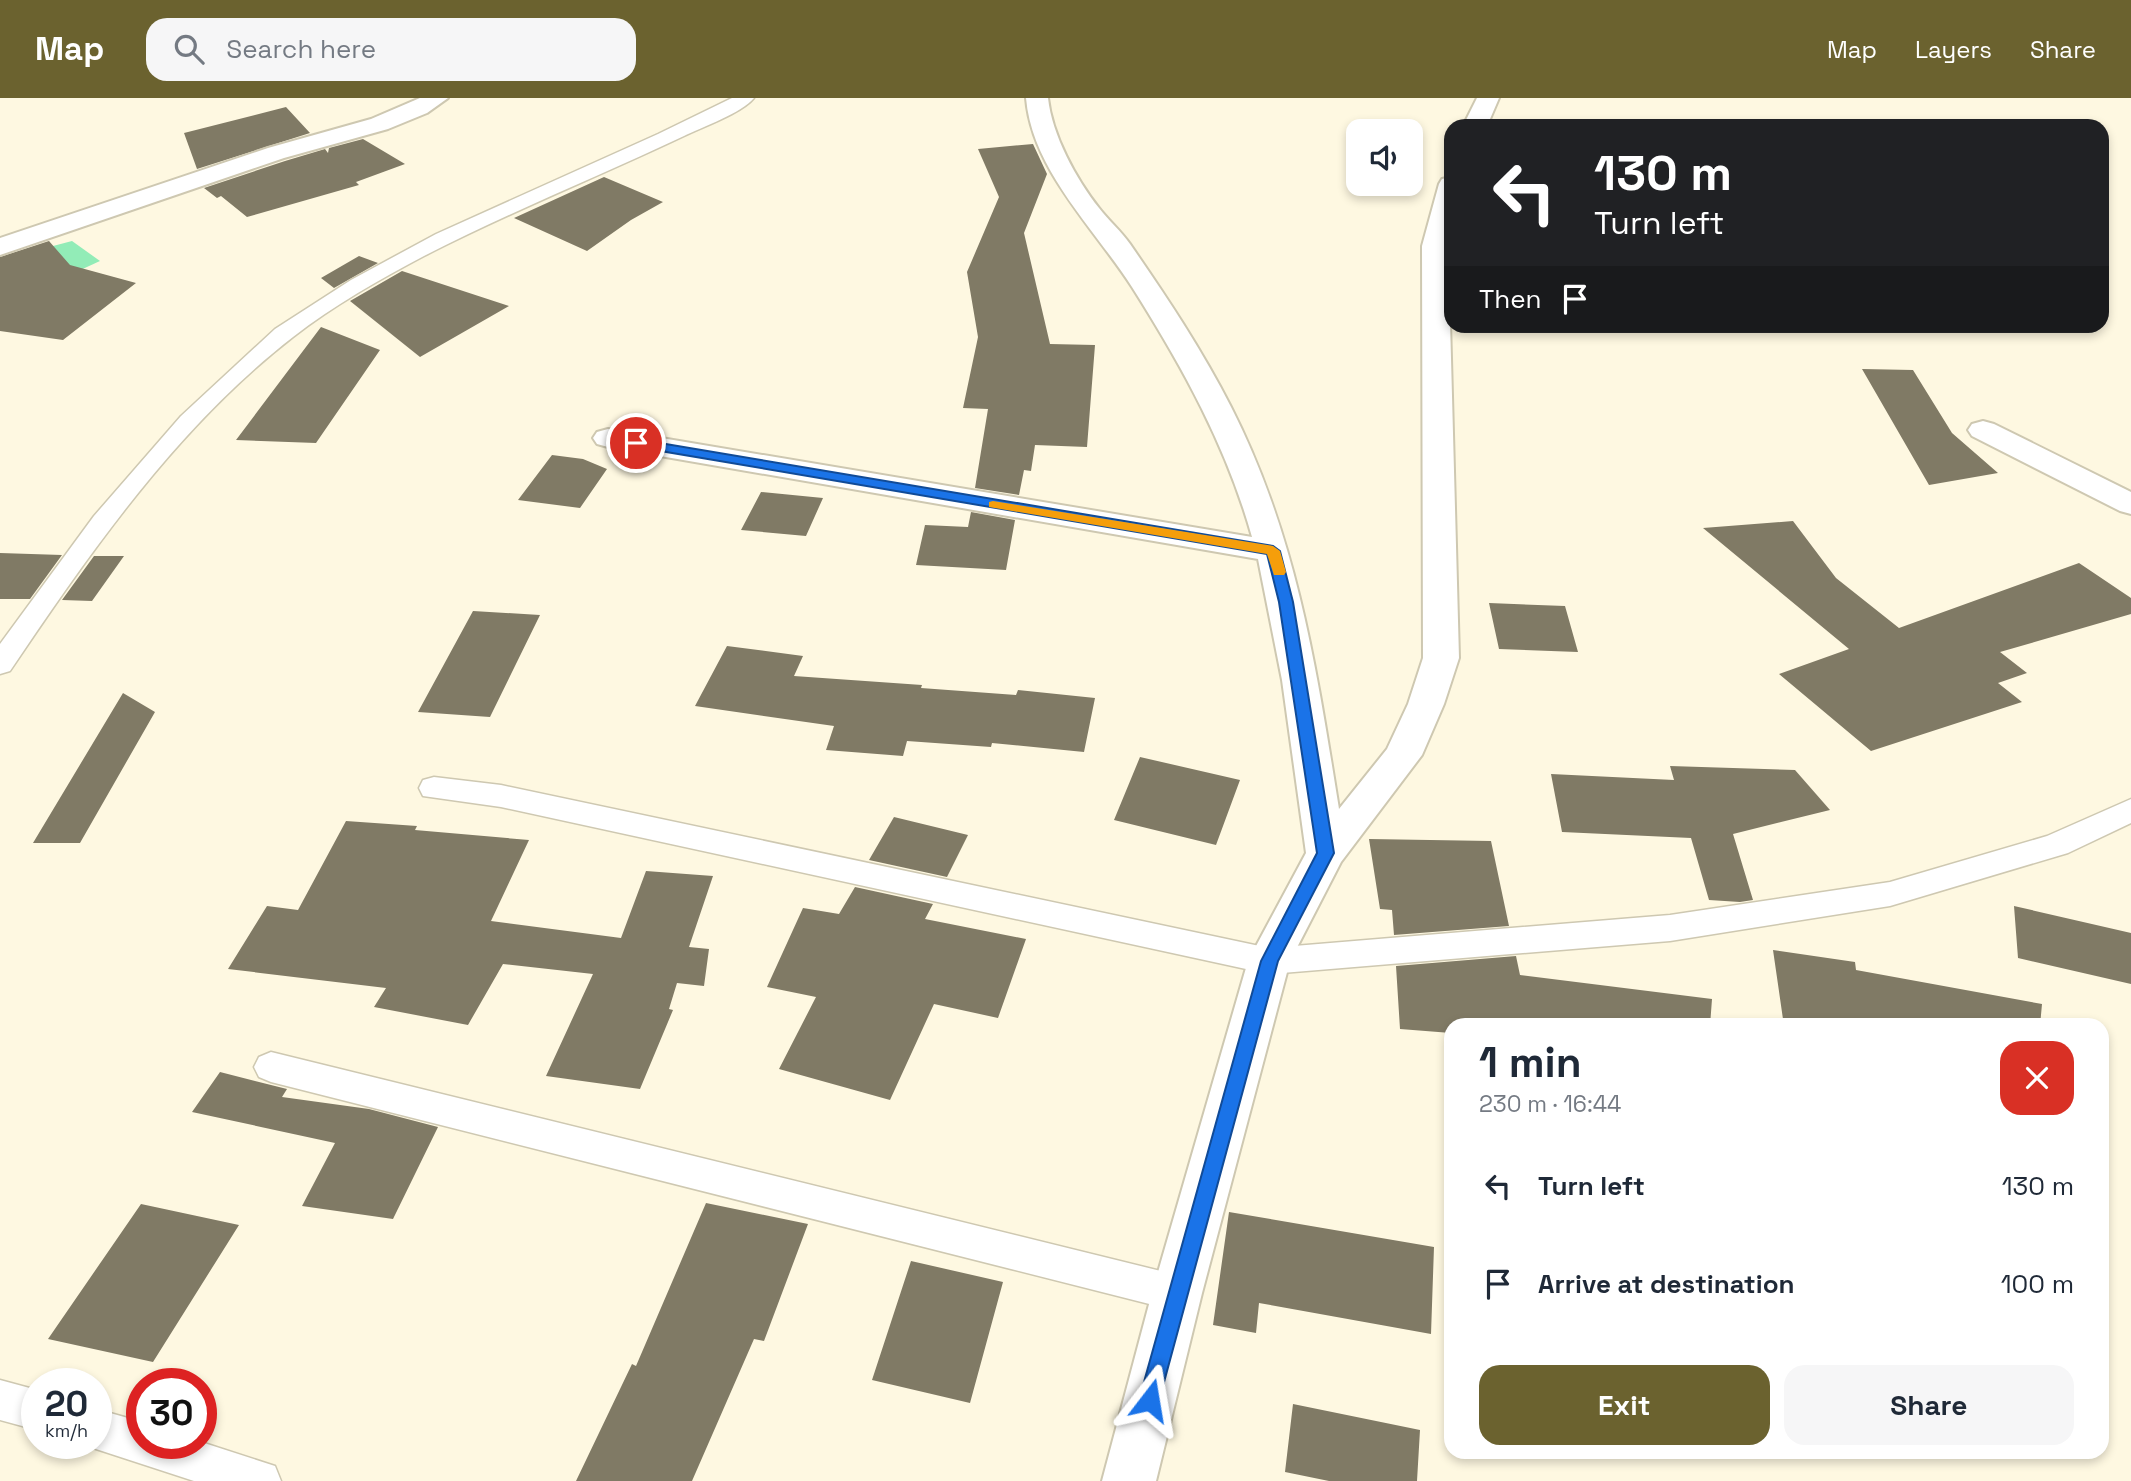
<!DOCTYPE html>
<html lang="en">
<head>
<meta charset="utf-8">
<style>
  body { margin:0; font-family:"Space Grotesk",sans-serif; background:#f6f6f7; color:#1f2937; height:100vh; display:flex; flex-direction:column; font-size:26px; white-space:nowrap }
  * { box-sizing:border-box; margin:0 }
  p { font-size:23px; color:#747a83 }
  .icon { flex:none; width:38px; height:38px; fill:none; stroke:currentColor; stroke-width:2; stroke-linecap:round; stroke-linejoin:round }
  .map { position:relative; flex:1; overflow:hidden }
  .panel { position:absolute; left:1444px; top:920px; width:665px; height:441px; display:flex; flex-direction:column; background:#fff; border-radius:21px; box-shadow:0 4px 10px #0003 }
  .panel>* { flex:none }
  .hud { position:absolute; left:1444px; top:21px; width:665px; height:214px; border-radius:21px; box-shadow:0 4px 10px #0003; background:#202124; color:#fff; overflow:hidden }
  .controls { position:absolute; left:1346px; top:21px; display:grid; gap:14px }
  .controls a { display:grid; place-items:center; width:77px; height:77px; border-radius:14px; background:#fff; box-shadow:0 4px 10px #0003; font-size:35px }
  .speed { position:absolute; left:21px; top:1270px; display:flex; gap:14px; font-size:35px; font-weight:700; text-align:center }
  .speed>* { display:grid; place-content:center; width:91px; height:91px; border-radius:50%; background:#fff; box-shadow:0 4px 10px #0003; line-height:1 }
  .speed small { font-size:18px; font-weight:400 }
  .speed .limit { border:10px solid #d22; background:#fff; color:#111 }
  .pin { position:absolute; display:grid; place-items:center; width:60px; height:60px; color:#fff; margin:-30px; border:4px solid #fff; border-radius:50%; box-shadow:0 2px 7px #0007 }
  .me { position:absolute; width:77px; margin:-38px; rotate:14deg; stroke-linejoin:round; filter:drop-shadow(0 0 5px #0008) }
  .turn { display:flex; align-items:center; gap:24px; height:147px; padding:0 35px; font-size:32px }
  .turn .icon { width:91px; height:91px; stroke-width:2.5 }
  .turn b { display:block; font-size:49px; line-height:60px }
  .then { display:flex; align-items:center; height:66px; padding:0 35px; background:#0003; gap:14px; font-size:26px }
  .round { display:grid; place-items:center; flex:none; width:74px; height:74px; border-radius:21px; background:#f6f6f7 }
  .headline { display:flex; align-items:center; justify-content:space-between; height:119px; padding:0 35px }
  h1 { font-size:42px; font-weight:700; line-height:52px }
  .cta { display:flex; gap:14px; margin-top:auto; padding:14px 35px }
  .cta a { flex:1; height:80px; border-radius:21px; background:#6b622f; color:#fff; font-size:28px; font-weight:700; line-height:80px; text-align:center }
  .cta a+a { background:#f6f6f7; color:#1f2937 }
  ul { padding:0; list-style:none }
  li { display:flex; align-items:center; gap:21px; height:98px; padding:0 35px }
  li div { flex:1 }
  li b { display:block; font-size:26px }
  li em { font-style:normal }
  header { display:flex; align-items:center; gap:42px; box-sizing:border-box; height:98px; padding:0 35px; background:#6b622f; color:#fff }
  header strong { font-size:33px }
  nav { display:flex; gap:38px; margin-inline-start:auto; font-size:24px }
  .search { width:490px; height:63px; background:#f6f6f7; display:flex; align-items:center; gap:18px; box-sizing:border-box; padding:0 24px; border-radius:21px; color:#747a83; font-size:26px }
  .map>svg:first-child { display:block }
</style>
</head>
<body>
<header>
<strong>Map</strong>
<div class="search"><svg class="icon" aria-label="search" viewBox="0 0 24 24"><circle cx="10" cy="10" r="6"/><path d="M15 15l6 6"/></svg>Search here</div>
<nav><a>Map</a><a>Layers</a><a>Share</a></nav>
</header>
<div class="map">
<svg width="2131" height="1383" viewBox="0 0 2131 1383">
  <rect width="100%" height="100%" fill="#fef8e1"/>
  <!-- green -->
  <path fill="#92ecb7" d="M72 143 100 163 0 209V162Z"/>
  <!-- building -->
  <path fill="#807a65" d="M286 9 310 35 197 71 184 35Z
    M363 41 405 66 356 84 359 87 247 119 221 98 217 100 204 90 285 63 325 51 328 55 329 50Z
    M1033 46 1047 76 1024 135 1050 246 1095 247 1087 349 1035 347 1031 373 1024 372 1019 397 975 390 988 311 963 310 978 239 967 174 999 99 978 51Z
    M604 79 663 104 631 122 587 153 514 120Z
    M49 143 70 167 136 185 63 242 0 233V159Z
    M359 158 378 165 334 190 321 180Z
    M402 173 509 208 420 259 350 203Z
    M321 229 380 252 316 345 236 342Z
    M1862 271 1913 272 1952 335 1998 375 1929 387Z
    M552 357 583 361 607 371 580 410 518 402Z
    M761 394 823 400 806 438 741 432Z
    M971 414 1015 422 1006 472 916 467 925 427 968 429Z
    M1793 423 1836 480 1899 530 2079 465 2131 500V516L2000 554 2027 575 1998 585 2022 604 1871 653 1779 576 1849 551 1703 430Z
    M0 455 62 457 30 501H0Z
    M94 458H124L92 503 62 502Z
    M1489 505 1565 508 1578 554 1499 551Z
    M473 513 540 517 490 619 418 614Z
    M727 548 803 558 794 578 922 587 921 590 1016 597 1018 592 1095 600 1084 654 992 645 991 649 907 643 903 658 826 652 834 628 695 608Z
    M123 595 155 614 80 745H33Z
    M1140 659 1240 682 1216 747 1114 722Z
    M1670 668 1795 672 1830 712 1733 736 1753 802 1740 804 1709 802 1691 740 1562 734 1551 676 1674 682Z
    M894 719 968 737 947 779 869 762Z
    M346 723 417 728 415 732 529 742 491 823 621 840 646 773 713 778 689 849 709 851 704 888 677 885 669 911 673 912 640 991 546 978 593 876 503 866 468 927 374 909 386 890 228 871 267 808 298 812Z
    M1369 741 1491 743 1509 828 1394 837 1392 812 1380 811Z
    M855 789 933 806 925 821 1026 841 998 920 934 906 890 1002 779 971 816 899 767 889 803 810 839 816Z
    M2014 808 2131 835V886L2018 860Z
    M1773 852 1855 864 1856 872 2042 906 2040 928H1784Z
    M1516 858 1520 877 1712 901 1710 928H1451V935L1400 931 1396 868Z
    M220 974 287 991 282 999 369 1011 438 1029 393 1121 302 1108 335 1045 192 1014Z
    M706 1105 808 1126 764 1243 754 1241 692 1383H576L632 1266 636 1268Z
    M141 1106 239 1127 153 1264 48 1241Z
    M1229 1114 1434 1149 1431 1236 1259 1205 1256 1235 1213 1227Z
    M911 1163 1003 1184 970 1305 872 1282Z
    M1293 1306 1420 1332 1417 1383H1329L1285 1374Z"/>
  <g fill="none" stroke-linecap="round" stroke-linejoin="round">
    <defs>
      <path id="lane" d="M732 0H754C742 15 702 29 684 38 598 79 509 114 424 158 379 182 334 207 293 239 177 329 91 453 10 573L0 576V546L94 418 181 318 275 231 351 182 436 136 658 36Z
        M434 679 501 687 1269 850 1670 817 1890 784 2047 738 2131 701V725L2068 755 1890 808 1670 843 1269 876 501 709 423 698 419 690 423 682Z
        M271 954 1177 1177 1191 1182 1196 1195 1191 1208 1177 1213 271 984 259 979 254 969 259 959Z
        M0 1282 37 1292V1332L0 1322Z
        M96 1311 142 1324V1346H201V1344L275 1368 281 1383H194L96 1351 82 1346H96Z"/>
      <path id="street" d="M420 0H448L427 15 388 31 284 60 0 157V140L268 50 371 21Z
        M1026 0H1048C1052 37 1076 81 1099 110 1109 123 1121 133 1130 146 1166 198 1202 252 1231 309 1297 439 1316 568 1339 711L1387 651 1408 606 1423 560 1422 148 1439 86 1442 81 1451 79V137L1448 148 1459 560 1444 606 1422 657 1341 764 1290 863 1202 1195 1156 1383H1102L1152 1195 1248 863 1306 755 1282 582 1258 461 608 349 597 346 593 340 597 334 608 331 1252 439C1227 349 1182 268 1132 189 1095 131 1032 72 1026 0Z
        M1477 0H1499L1487 28H1463Z
        M1983 323 1994 326 2131 394V416L2120 413 1972 338 1968 332 1972 326Z"/>
    </defs>
    <!-- lane casing -->
    <use href="#lane" stroke="#cec8b1" stroke-width="3"/>
    <!-- street casing -->
    <use href="#street" stroke="#cec8b1" stroke-width="4"/>
    <!-- lane -->
    <use href="#lane" fill="#fff" fill-rule="evenodd"/>
    <!-- street -->
    <use href="#street" fill="#fff" fill-rule="evenodd"/>
  </g>
  <!-- route -->
  <path fill="#1a73e8" stroke="#114b97" stroke-width="2" d="M636 341 1273 448 1280 453 1293 504 1334 755 1278 863 1157 1310 1150 1313 1142 1310 1139 1302 1261 863 1317 755 1279 504 1267 456 631 348 629 345Z"/>
  <!-- slow -->
  <path fill="#f59e0b" d="M993 403 1273 448 1280 453 1286 474 1284 477H1274L1267 456 989 409V404Z"/>
</svg>
<div class="controls">
<a><svg class="icon" aria-label="sound" viewBox="0 0 24 24"><path d="M4 9h4l5-4v14l-5-4H4zM17 9q2 3 0 6"/></svg></a>
</div>
<div class="speed"><div>20<small>km/h</small></div><div class="limit">30</div></div>
<div class="pin" style="left:636px;top:345px;background:#d93025"><svg class="icon" aria-label="arrive" viewBox="0 0 24 24"><path d="M6 21V4h12l-3 4 3 4H6"/></svg></div>
<svg class="me" style="left:1150px;top:1302px" viewBox="-20 -20 40 40"><path d="M0-17L14 15 0 8-14 15z" fill="#1a73e8" stroke="#fff" stroke-width="4"/></svg>
<div class="hud">
<div class="turn"><svg class="icon" aria-label="left" viewBox="0 0 24 24"><path d="M17 20v-9H6M10 6l-5 5 5 5"/></svg><div><b>130 m</b>Turn left</div></div>
<div class="then">Then<svg class="icon" aria-label="arrive" viewBox="0 0 24 24"><path d="M6 21V4h12l-3 4 3 4H6"/></svg></div>
</div>
<section class="panel">
<div class="headline"><div><h1>1 min</h1><p>230 m · 16:44</p></div><a class="round" style="background:#d93025;color:#fff"><svg class="icon" aria-label="close" viewBox="0 0 24 24"><path d="M6 6l12 12M18 6L6 18"/></svg></a></div>
<ul>
<li><svg class="icon" aria-label="left" viewBox="0 0 24 24"><path d="M17 20v-9H6M10 6l-5 5 5 5"/></svg><div><b>Turn left</b></div><em>130 m</em></li>
<li><svg class="icon" aria-label="arrive" viewBox="0 0 24 24"><path d="M6 21V4h12l-3 4 3 4H6"/></svg><div><b>Arrive at destination</b></div><em>100 m</em></li>
</ul>
<div class="cta"><a>Exit</a><a>Share</a></div>
</section>
</div>
</body>
</html>
